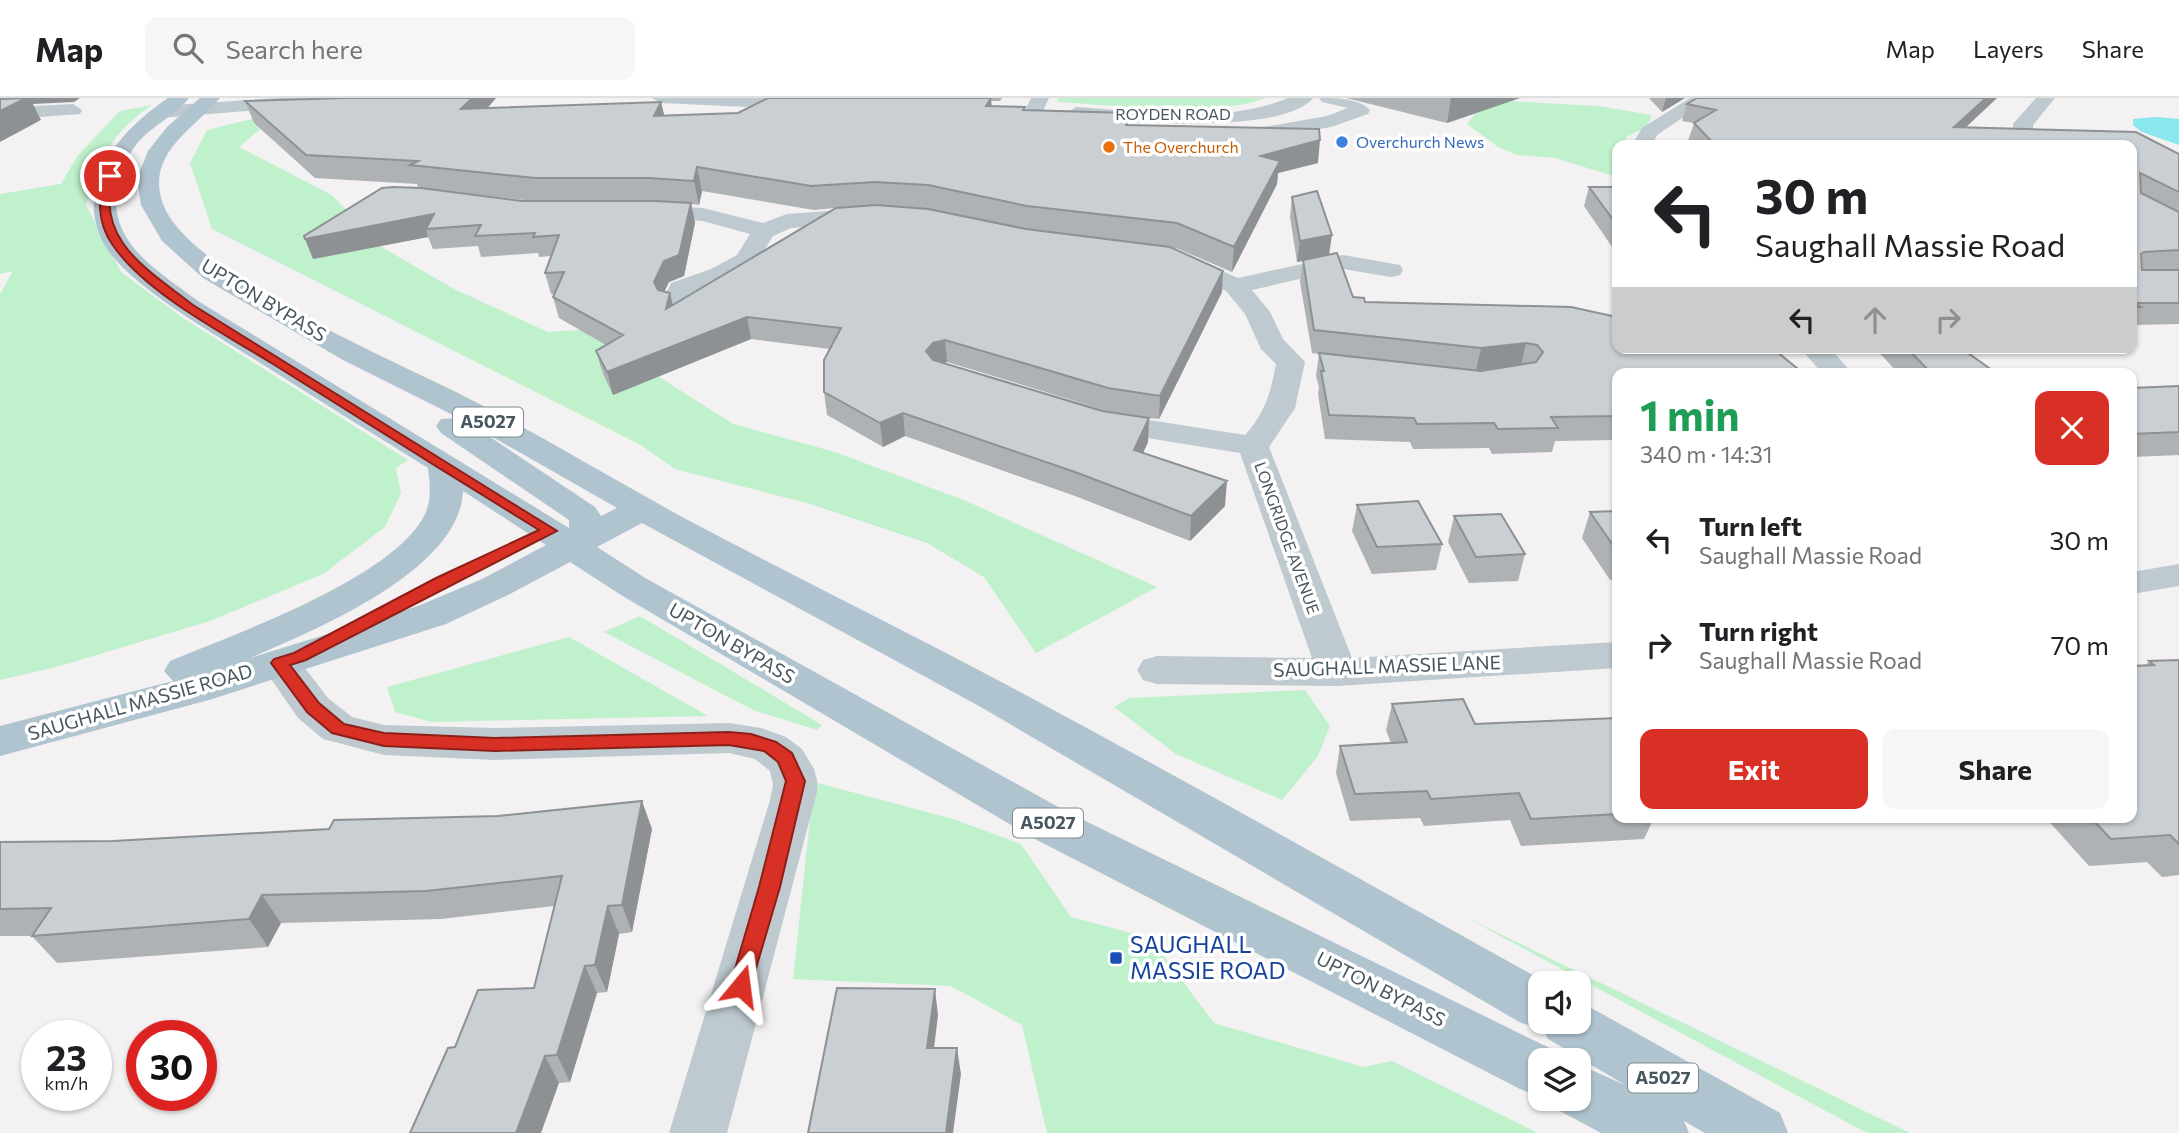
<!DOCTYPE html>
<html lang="en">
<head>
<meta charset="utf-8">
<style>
  body { margin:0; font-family:Commissioner,sans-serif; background:#f6f6f6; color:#202124; height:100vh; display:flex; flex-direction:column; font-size:26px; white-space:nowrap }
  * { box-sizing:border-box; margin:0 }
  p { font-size:23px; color:#757577 }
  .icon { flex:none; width:38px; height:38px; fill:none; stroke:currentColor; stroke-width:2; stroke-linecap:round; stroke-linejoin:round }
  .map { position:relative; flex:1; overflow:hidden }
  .panel { position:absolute; left:1612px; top:270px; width:525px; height:455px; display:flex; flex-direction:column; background:#fff; border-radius:14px; box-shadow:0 2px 5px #0004 }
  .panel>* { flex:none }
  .banner { position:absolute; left:1612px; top:42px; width:525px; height:214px; border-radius:14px; box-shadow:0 2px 5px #0004; background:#fff; color:#202124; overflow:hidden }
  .fabs { position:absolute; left:1528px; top:873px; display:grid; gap:14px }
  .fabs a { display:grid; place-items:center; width:63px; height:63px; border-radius:14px; background:#fff; box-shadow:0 2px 5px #0004; font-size:35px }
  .speed { position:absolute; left:21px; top:922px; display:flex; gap:14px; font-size:35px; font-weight:700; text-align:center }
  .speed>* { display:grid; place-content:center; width:91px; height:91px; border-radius:50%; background:#fff; box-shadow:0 2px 5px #0004; line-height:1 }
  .speed small { font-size:18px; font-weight:400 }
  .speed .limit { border:10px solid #d22; background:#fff; color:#111 }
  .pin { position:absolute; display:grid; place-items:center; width:60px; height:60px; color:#fff; margin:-30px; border:4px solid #fff; border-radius:50%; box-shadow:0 2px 7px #0007 }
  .me { position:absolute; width:77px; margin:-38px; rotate:16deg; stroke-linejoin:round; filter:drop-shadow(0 0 5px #0008) }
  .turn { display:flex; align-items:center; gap:24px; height:147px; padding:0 28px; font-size:32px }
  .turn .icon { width:91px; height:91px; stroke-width:2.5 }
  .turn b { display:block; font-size:49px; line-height:60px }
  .lanes { display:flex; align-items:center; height:66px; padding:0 28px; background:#0003; justify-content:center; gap:35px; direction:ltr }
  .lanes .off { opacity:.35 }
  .round { display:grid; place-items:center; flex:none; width:74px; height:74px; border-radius:14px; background:#f6f6f6 }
  .headline { display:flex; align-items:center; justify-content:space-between; height:119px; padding:0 28px }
  h1 { font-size:42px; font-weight:700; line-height:52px; color:#1e9e55 }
  .button { display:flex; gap:14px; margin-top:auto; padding:14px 28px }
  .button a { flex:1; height:80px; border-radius:14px; background:#d93025; color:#fff; font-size:28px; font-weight:700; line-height:80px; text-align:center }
  .button a+a { background:#f6f6f6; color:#202124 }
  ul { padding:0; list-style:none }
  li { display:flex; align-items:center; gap:21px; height:105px; padding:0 28px }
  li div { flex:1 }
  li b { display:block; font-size:26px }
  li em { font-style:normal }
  header { display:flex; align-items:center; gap:42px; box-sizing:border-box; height:98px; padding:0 35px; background:#fff; border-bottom:2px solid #e0e0e0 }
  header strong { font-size:33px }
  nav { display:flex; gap:38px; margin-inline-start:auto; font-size:24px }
  .search { width:490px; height:63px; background:#f6f6f6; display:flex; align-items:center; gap:18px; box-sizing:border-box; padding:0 24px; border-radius:14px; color:#757577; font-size:26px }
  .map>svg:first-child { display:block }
</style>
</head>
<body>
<header>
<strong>Map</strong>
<div class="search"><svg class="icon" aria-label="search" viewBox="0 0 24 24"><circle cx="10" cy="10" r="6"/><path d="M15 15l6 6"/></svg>Search here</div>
<nav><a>Map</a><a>Layers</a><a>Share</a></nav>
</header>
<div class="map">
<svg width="2179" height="1035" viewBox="0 0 2179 1035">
  <rect width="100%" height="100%" fill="#f3f1f1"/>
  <!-- green -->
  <path fill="#bff1cc" d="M1059 0H1266C1212 20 1117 7 1057 4Z
    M1506 3 1598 8 1652 17 1647 29 1626 39V47H1617V79L1555 60 1517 57 1498 49 1467 26 1479 11Z
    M152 7C114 32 97 63 86 107L121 174 183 220 408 362 396 370 401 395 385 429 323 476 210 523 60 568 0 582V196L13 173 0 176V96L61 86 78 57 120 13Z
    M280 14 239 49 332 97 380 148 454 191 548 234 610 230 628 259 733 326 835 354 966 403 1157 489 1036 555 984 479 927 445 807 405 675 371 641 347 212 131 190 65 207 32Z
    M640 518 645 521 822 627 817 632 753 612 604 534Z
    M569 539 708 618 432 624 395 614 387 589Z
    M1305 592 1330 628 1318 658 1282 702 1176 656 1114 609 1129 600Z
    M814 684 953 721 1021 746 1071 819 1150 840 1214 925 1363 969 1392 963 1538 1035H1047L1022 927 951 888 793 881Z
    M1465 819 1910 1035H1867Z"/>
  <!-- water -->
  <path fill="#8ae6ef" d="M2156 19 2179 21V47L2142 34 2133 27V21Z"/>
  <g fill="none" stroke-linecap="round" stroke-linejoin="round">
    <!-- minor -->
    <path fill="#becad0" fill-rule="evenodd" d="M277 0H304L307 4 298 9 160 20 151 14 160 8Z
      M652 0H801L820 2 822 6 813 12 661 5Z
      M1031 0H1049L1041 17 1034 19 1025 13Z
      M1288 0H1313C1282 38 1123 23 1076 21L1067 15 1076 9C1145 13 1223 27 1288 0Z
      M1319 0C1338 0 1358 0 1370 12L1368 16 1331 29 1259 41 1249 35 1252 31 1327 18 1348 10 1322 4Z
      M1690 0H1712L1657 37 1652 47H1632L1642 30Z
      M2036 0H2055L2033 27V36L2047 47H2023L2013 39V26Z
      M73 6 82 12 80 16 0 22V10Z
      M639 106 703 110 763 125 787 116 868 110 876 112 879 117 876 122 868 124 791 130 773 138 755 167 729 181 691 195 683 212 674 214 665 212 661 206 671 185 711 171 737 157 750 136 703 123 631 118 628 113 631 108Z
      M1177 153 1238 180 1343 157 1400 167 1403 172 1400 177 1391 179 1343 171 1252 192 1270 214 1283 241 1305 264 1295 310 1269 349 1352 560 1617 544V570L1337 588 1157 586 1143 582 1137 572 1143 562 1157 558 1312 560 1240 355 1098 332 1087 330 1083 323 1087 316 1098 314 1245 337C1265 316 1271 293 1276 266L1261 251 1245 216 1226 193 1168 165 1165 160 1168 155Z
      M1800 250H1830L1852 275H1822Z
      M2179 466V488L2132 496V474Z
      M280 552 294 556 328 600 352 619 384 627 495 630 729 625 761 630 786 639 802 651 814 671 817 682V694L727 1035H669L770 702 773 687 770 673 755 661 729 655 495 662 384 657 323 641 298 620 260 565 266 556Z"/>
    <!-- major -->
    <path fill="#b0c4d0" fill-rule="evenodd" d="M168 0H189C177 16 155 26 140 42 130 53 125 65 120 79 101 142 156 171 198 203L569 430V422L441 335 436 328 441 321 459 320 343 262 203 180 162 143 141 107 137 80 148 53 167 29 200 0H220C193 32 145 56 163 106 187 174 392 262 458 295 536 334 610 380 686 421 793 478 902 531 1009 588 1190 685 1369 786 1549 886H1540V924H1578V904L1586 907 1780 1015 1788 1035H1705L1684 1023 1689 1035H1601L1558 1012 1553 1001H1578V966L1625 987 1548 941 1543 931 1521 925 979 608 642 425 597 449 647 481 1069 715 1560 955 1563 962H1540V999L1520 991 1035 741 621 497 570 464 508 497 446 526 209 602 0 658V628L173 583 164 573 170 563C235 536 391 481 424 418 432 404 430 386 428 370 373 336 317 301 262 266 221 240 124 186 103 144 73 84 121 32 168 0ZM475 329 617 410 601 418 595 409ZM463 393 546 447 482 481 418 508 250 560C313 533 460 473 463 393Z"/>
  </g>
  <!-- wall -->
  <path fill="#aeb2b5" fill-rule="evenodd" d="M345 0H496L487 10 661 4 664 17 738 15 768 0H1002L1000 3H991L992 8 1025 9V12L1128 15V27L1318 65 1278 75 1277 86 1232 174 1176 150H1172L1222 194 1159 321 1149 320 1148 344 1143 355 1225 408 1190 443 1075 398 905 338 883 349 827 317 824 294 830 251 751 241 613 297 603 276 596 253 606 247 559 220 553 199 554 196H551L545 175 551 158 539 159 538 155 481 159 478 148 433 151 428 139 313 161 418 90 417 86 315 80 254 25 245 3ZM702 93 814 112 835 110 673 207 664 193 669 184 684 178 695 125 691 106 699 107ZM470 96 534 103H522ZM947 264 1108 313 945 265Z
    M1346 0H1520L1447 25Z
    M1649 0H1685L1662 14Z
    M1697 0H1997L1965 29 2136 34 2179 56V226L2132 227V47H1692L1688 43 1694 25 1682 23 1687 6Z
    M1589 89H1617V156L1584 108Z
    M1292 99 1329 156 1353 199 1365 204 1571 209 1617 275V342L1555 343 1552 354 1492 356 1489 350 1413 351 1410 344 1325 341 1318 296 1319 289 1316 278 1319 256 1312 255 1300 184 1303 163 1297 164 1290 119Z
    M1875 250H1961L1996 275H1898Z
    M2179 288V357L2132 359V290Z
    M1357 407 1442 446 1436 472 1372 476 1352 433Z
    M1617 413V482H1610L1582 440 1590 414Z
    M1454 418 1525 456 1518 483 1469 485 1448 444Z
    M2179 562V777L2162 779 2147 764 2089 768 2045 719H2132L2146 567 2149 563Z
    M1392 606 1475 626 1617 620V719H1718L1652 724 1644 741 1521 748 1510 722 1424 728 1420 720 1350 723 1336 675 1340 648 1391 645 1386 632Z
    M652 731 632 834 619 836 607 894 597 895 570 984 559 985 455 949 534 890 554 808 441 821 281 825 268 849 57 865 32 838H0V744L113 743Z"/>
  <!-- shaded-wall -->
  <path fill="#8d9194" d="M0 0H80L74 4 33 6 41 22 0 44Z
    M472 0H496L468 33 461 11Z
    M991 0 992 20 986 8Z
    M1451 0H1520L1447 25Z
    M1666 0H1685L1662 14Z
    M1986 0H1997L1947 47 1954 29Z
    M661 4 666 25 654 18Z
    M1320 42 1318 65 1278 75 1277 86 1232 174 1234 149 1261 58Z
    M697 69 702 93 699 107 694 83Z
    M691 105 695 125 684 178 669 184 659 205 654 184Z
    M434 116 426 131 428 139 313 161 305 141Z
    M1332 137 1329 157 1297 164 1300 143Z
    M1223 173 1222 194 1159 321 1160 298Z
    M670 195 675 216 666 211Z
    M747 219 751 241 613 297 607 274Z
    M945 242 947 264 935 267 926 253 933 245Z
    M1526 245 1521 267 1476 273 1481 250Z
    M903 315 905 338 883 349 880 325Z
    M1149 320 1148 344 1133 377 1134 352Z
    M1227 383 1225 408 1190 443 1191 418Z
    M642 703 652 731 632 834 622 807Z
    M262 797 281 825 268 849 249 821Z
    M608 808 619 836 607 894 595 867Z
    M585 868 597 895 570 984 557 957Z
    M935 891 938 917 931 976 927 950Z
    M957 950 961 976 953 1035H946Z
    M545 958 559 985 541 1035H516Z"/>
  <!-- building -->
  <path fill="#cacfd3" stroke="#8d9194" stroke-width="2" d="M26 0 0 13V1Z
    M345 0H472L461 11 661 4 654 18 738 15 768 0H991L986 8 1025 9 1023 12 1128 15 1126 27 1319 31 1320 42 1261 58 1280 63 1234 149 1177 125 1027 108 928 87 875 84 811 88 697 69 694 83 649 80H535L410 67 418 63 306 57 245 3Z
    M1697 0H1986L1954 29 2136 34 2179 56V94L2140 75 2141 95 2179 114V152L2144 154 2141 156 2142 172H2179V205H2135L2141 209H2132V47H1715L1694 25 1716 12 1687 6Z
    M393 89 421 90 522 103H655L691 105 679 157 664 163 654 184 658 192 670 195 666 211 836 110 876 107 928 111 1026 131 1170 149 1223 173 1160 298 1108 290 945 242 933 245 926 253 933 262 1102 313 1149 320 1134 352 1227 383 1191 418 1075 374 903 315 880 325 824 294V262L841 230 747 219 607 274 596 253 623 237 553 199 564 174 545 175 559 137 533 139 535 135 475 138 481 127 426 131 434 116 305 141 304 138 382 90Z
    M1589 89H1617V127Z
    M1317 93 1332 137 1300 143 1292 99Z
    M1337 155 1353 199 1364 200 1365 204 1571 209 1617 219V250H1772L1803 275H1617V318L1551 319 1558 330 1498 331 1494 325 1417 326 1414 320 1329 317 1321 273H1324L1319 255 1481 273 1536 264 1543 254 1537 247 1526 245 1481 250 1314 232 1303 162Z
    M1907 250H1961L1996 275H1931Z
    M2179 288V334L2132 336V290Z
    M1418 403 1442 446 1377 449 1357 407Z
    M1617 413V453L1590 414Z
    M1501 416 1525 456 1476 459 1454 418Z
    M2179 562V746L2170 737 2111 741 2090 719H2132V568L2154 567 2149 563Z
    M1463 601 1475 626 1617 620V716L1531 721 1519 695 1431 701 1427 693 1355 696 1340 648 1407 644 1392 606Z
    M642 703 622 807 608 808 595 867 585 868 557 957 545 958 516 1035H410L448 950 455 949 478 892 534 890 562 778 426 793 262 797 249 821 32 838 51 810 0 811V744L113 743 329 731 334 722 498 718Z
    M837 890 935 891 927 950H957L946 1035H808Z"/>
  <!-- route -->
  <path fill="#d93025" stroke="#8d1f18" stroke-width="2" d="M107 76 114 78C93 142 150 173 193 207L557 433 306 562 290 567 319 605 344 626 384 635 495 640 729 634 751 636 776 644 792 655 805 683 780 789 749 894 741 897 733 894 730 888 759 789 786 683 778 664 764 653 729 647 495 653 384 648 332 635 307 614 271 565 274 561 294 555 436 480 539 432C450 377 362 322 273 266 223 235 145 195 112 146 98 126 96 97 107 76Z"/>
  <!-- markers -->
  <circle fill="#3f7fe0" stroke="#fff" stroke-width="2.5" cx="1342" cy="44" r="7"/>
  <circle fill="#e8710a" stroke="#fff" stroke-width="2.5" cx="1109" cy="49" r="7"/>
  <rect fill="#1a4fb4" stroke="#fff" stroke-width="2.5" x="1109" y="853" width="14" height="14" rx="3.5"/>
  <g text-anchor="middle" stroke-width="7" stroke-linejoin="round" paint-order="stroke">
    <!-- far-street labels -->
    <g font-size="16" fill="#48575f" stroke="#fff">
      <text x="1173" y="22">ROYDEN ROAD</text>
      <text transform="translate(1287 440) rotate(70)" y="6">LONGRIDGE AVENUE</text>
    </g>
    <!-- far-shop labels -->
    <g font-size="16" fill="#366cbe" stroke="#fff" text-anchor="start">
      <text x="1356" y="50">Overchurch News</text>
    </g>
    <!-- far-food labels -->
    <g font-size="16" fill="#c56008" stroke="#fff" text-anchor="start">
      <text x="1123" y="55">The Overchurch</text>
    </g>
    <!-- shield labels -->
    <g fill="#fff" stroke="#7f898f" stroke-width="2">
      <rect x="453" y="309.5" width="70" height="29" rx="5"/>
      <rect x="1013" y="710.5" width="70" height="29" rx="5"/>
      <rect x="1628" y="965.5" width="70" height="29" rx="5"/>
    </g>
    <g font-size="18" font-weight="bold" fill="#48575f">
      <text x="488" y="330">A5027</text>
      <text x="1048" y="731">A5027</text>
      <text x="1663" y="986">A5027</text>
    </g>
    <!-- street labels -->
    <g font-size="19" fill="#48575f" stroke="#fff">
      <text transform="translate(264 202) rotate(31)" y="7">UPTON BYPASS</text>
      <text transform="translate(732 545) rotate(30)" y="7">UPTON BYPASS</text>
      <text transform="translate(1387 568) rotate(-2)" y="7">SAUGHALL MASSIE LANE</text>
      <text transform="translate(140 604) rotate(-16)" y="7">SAUGHALL MASSIE ROAD</text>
      <text transform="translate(1381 891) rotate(27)" y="7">UPTON BYPASS</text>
    </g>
    <!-- near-transit labels -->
    <g font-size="23" fill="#164399" stroke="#fff" text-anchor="start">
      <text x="1130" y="855">SAUGHALL<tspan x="1130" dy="26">MASSIE ROAD</tspan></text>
    </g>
  </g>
</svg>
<div class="fabs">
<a><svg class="icon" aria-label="sound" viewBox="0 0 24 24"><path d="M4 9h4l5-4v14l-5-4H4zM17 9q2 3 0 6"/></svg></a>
<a><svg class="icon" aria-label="layers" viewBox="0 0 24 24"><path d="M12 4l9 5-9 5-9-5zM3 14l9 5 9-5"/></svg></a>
</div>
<div class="speed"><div>23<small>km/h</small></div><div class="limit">30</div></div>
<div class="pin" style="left:110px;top:78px;background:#d93025"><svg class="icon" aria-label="arrive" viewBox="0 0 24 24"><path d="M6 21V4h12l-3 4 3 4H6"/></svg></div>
<svg class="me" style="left:741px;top:888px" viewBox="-20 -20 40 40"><path d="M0-17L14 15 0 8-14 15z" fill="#d93025" stroke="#fff" stroke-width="4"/></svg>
<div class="banner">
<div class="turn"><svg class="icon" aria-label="left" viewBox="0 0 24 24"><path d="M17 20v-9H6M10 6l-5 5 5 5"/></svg><div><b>30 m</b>Saughall Massie Road</div></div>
<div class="lanes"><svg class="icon" aria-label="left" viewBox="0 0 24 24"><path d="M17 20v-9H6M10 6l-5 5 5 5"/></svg><svg class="icon off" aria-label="ahead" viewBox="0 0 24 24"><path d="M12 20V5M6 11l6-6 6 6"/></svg><svg class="icon off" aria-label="right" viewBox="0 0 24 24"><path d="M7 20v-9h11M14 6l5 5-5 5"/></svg></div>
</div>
<section class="panel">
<div class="headline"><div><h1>1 min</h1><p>340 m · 14:31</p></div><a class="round" style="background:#d93025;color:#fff"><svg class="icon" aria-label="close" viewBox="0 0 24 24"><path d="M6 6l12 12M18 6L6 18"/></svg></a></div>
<ul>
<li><svg class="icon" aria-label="left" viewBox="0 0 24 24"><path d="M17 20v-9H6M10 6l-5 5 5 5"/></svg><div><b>Turn left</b><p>Saughall Massie Road</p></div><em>30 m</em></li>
<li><svg class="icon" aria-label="right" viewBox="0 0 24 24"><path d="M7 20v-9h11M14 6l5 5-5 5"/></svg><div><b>Turn right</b><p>Saughall Massie Road</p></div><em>70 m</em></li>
</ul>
<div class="button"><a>Exit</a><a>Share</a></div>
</section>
</div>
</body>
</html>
